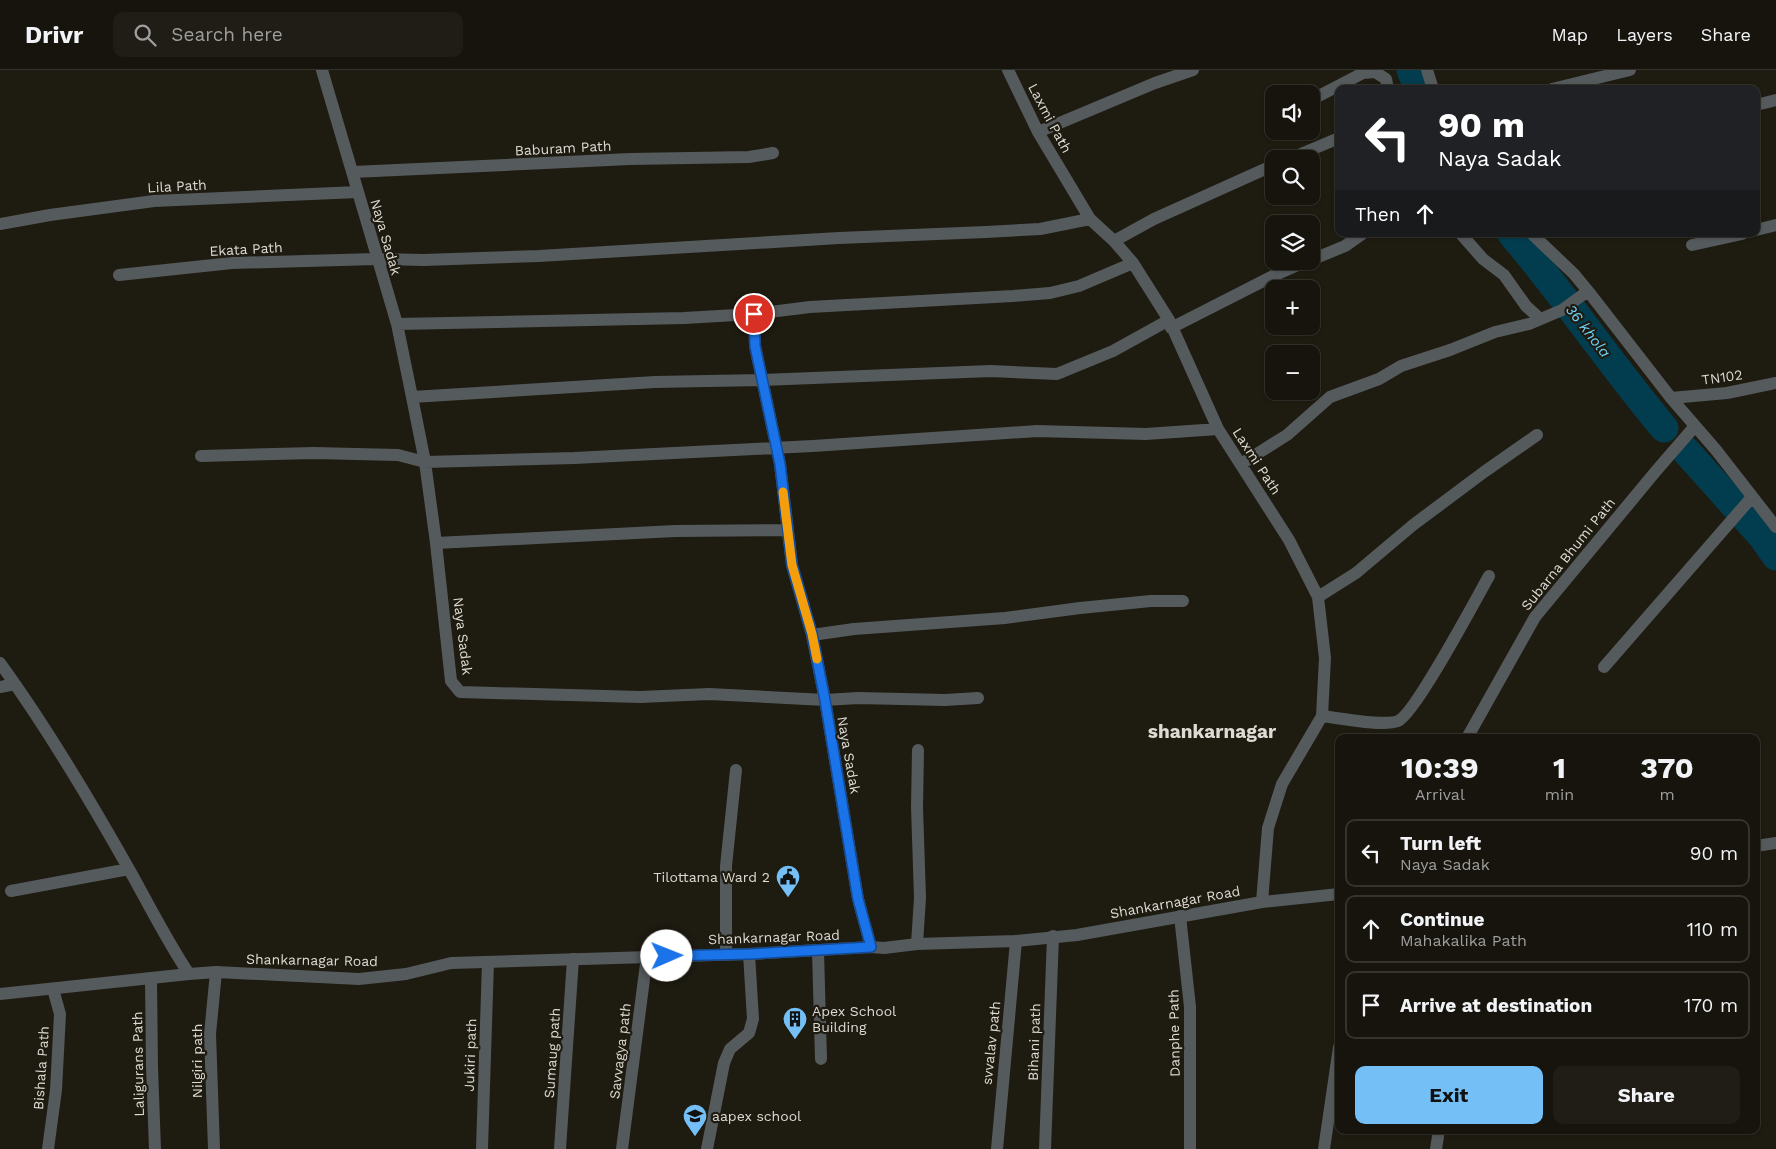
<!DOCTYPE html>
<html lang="en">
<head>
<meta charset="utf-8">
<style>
  body { margin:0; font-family:"Work Sans",sans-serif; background:#1f1d16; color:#f1f3f6; height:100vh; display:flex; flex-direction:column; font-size:19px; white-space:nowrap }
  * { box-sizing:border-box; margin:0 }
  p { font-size:16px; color:#9e9e9d }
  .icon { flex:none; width:28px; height:28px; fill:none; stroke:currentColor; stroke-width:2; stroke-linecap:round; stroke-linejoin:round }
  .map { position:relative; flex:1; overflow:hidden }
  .side { position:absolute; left:1335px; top:664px; width:425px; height:400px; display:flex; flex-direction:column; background:#16140d; border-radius:10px; box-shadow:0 1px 4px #0004,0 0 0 1px #35332e }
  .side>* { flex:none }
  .guide { position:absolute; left:1335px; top:15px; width:425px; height:152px; border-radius:10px; box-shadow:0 1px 4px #0004,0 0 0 1px #35332e; background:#202124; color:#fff; overflow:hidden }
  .buttons { position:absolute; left:1265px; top:15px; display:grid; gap:10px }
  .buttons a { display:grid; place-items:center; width:55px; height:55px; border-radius:10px; background:#16140d; box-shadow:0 1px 4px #0004,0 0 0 1px #35332e; font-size:25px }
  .pin { position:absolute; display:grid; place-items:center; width:42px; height:42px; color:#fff; margin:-21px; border:2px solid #fff; border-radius:50%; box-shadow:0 1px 5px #0007 }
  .me { position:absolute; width:55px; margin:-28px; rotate:89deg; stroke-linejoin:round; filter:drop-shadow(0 0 4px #0008) }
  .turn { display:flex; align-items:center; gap:18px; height:105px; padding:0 20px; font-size:22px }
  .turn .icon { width:65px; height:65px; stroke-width:2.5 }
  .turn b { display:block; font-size:35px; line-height:42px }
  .then { display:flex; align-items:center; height:48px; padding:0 20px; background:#0003; gap:10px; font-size:19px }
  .eta { display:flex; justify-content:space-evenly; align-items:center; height:85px; text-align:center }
  .eta b { font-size:30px; font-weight:700; line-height:35px }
  .cta { display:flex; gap:10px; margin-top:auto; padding:10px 20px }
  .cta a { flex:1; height:58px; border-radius:10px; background:#74c0f6; color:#111; font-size:20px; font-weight:700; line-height:58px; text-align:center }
  .cta a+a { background:#1f1d16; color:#f1f3f6 }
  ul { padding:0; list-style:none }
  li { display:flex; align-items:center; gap:15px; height:68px; margin:0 10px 8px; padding:0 10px; border:2px solid #35332e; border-radius:10px }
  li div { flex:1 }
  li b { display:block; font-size:19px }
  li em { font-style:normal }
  header { display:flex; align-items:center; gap:30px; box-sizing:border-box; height:70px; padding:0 25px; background:#16140d; border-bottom:1px solid #35332e }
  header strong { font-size:24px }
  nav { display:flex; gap:28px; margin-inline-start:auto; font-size:18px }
  .search { width:350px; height:45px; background:#1f1d16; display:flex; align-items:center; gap:12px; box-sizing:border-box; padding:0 18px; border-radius:10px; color:#9e9e9d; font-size:19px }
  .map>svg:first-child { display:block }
</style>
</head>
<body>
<header>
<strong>Drivr</strong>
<div class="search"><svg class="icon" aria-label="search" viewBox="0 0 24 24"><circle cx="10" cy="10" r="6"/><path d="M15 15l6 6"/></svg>Search here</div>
<nav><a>Map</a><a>Layers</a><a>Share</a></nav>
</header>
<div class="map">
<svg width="1776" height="1079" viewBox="0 0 1776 1079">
  <rect width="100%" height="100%" fill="#1e1b11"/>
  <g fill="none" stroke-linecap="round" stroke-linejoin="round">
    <!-- river -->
    <path stroke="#023d4f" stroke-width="29" d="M1411 0 1419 19
      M1512 164C1565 226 1611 295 1664 358
      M1686 381 1762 466 1776 486"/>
    <!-- minor -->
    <path stroke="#555a5d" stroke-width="12" d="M322 0 397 254 412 327 425 392 436 473 451 611 460 622 640 627 709 624 825 630 858 628 945 630 978 628
      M1008 0 1038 62 1090 149 1114 171 1133 193 1169 250 1218 359 1289 470 1318 527 1325 588 1322 646 1282 714 1268 758 1262 832
      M1427 0 1433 19
      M1552 19 1630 0
      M1311 30 1363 3 1375 2 1386 9 1388 19
      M1756 35 1776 30
      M1038 62 1155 13 1193 0
      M1289 89 1339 68
      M353 102 630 89 749 87 773 83
      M0 154 50 145 154 131 358 122
      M1756 160 1776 155
      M1461 164 1483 189 1504 205 1526 236 1540 249
      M1532 164 1574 204 1588 221 1671 328 1716 380 1776 457
      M1114 171 1154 149 1274 95
      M1692 175 1742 164
      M1311 190 1345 176 1362 164
      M119 205 232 193 376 189 424 190 539 186 839 168 986 162 1040 159 1090 149
      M754 244 755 276 780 394 792 495 812 565 825 630 858 829 871 877
      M397 254 684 248 754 244 810 237 1013 226 1050 223 1079 216 1133 193
      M1171 258 1275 205 1307 191
      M412 327 655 312 762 310 991 301 1057 304 1113 281 1169 250
      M1671 328 1727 323 1776 313
      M201 386 314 383 398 385 425 392 574 388 813 376 1037 361 1146 364 1218 359
      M1241 394 1287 365 1330 327 1379 309 1401 296 1450 280 1495 262 1529 254 1562 240 1588 221
      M436 473 675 461 787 460
      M1318 527 1356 503 1413 455 1484 402 1537 365
      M812 565 854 559 1005 548 1080 538 1151 531H1183
      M0 593C48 659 90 730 130 801 149 835 167 871 189 904
      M1604 597 1752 427
      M0 617 15 614
      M1322 646C1340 648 1383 657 1398 651 1415 644 1476 529 1489 506
      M1467 668 1535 547 1656 401 1695 356
      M11 821 129 799
      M1180 846 1190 937V1079
      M917 874 920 828 917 737 918 680
      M818 881 821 989
      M726 884V796L736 700
      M151 908 152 997 155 1079
      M48 1079 56 1020 60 944 53 919
      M214 1079 210 964 216 902
      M482 1079 488 892
      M560 1079 573 889
      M622 1079 647 886
      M707 1079 724 993 730 979 749 963 753 949 749 884
      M997 1079 1016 871
      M1045 1079 1053 866
      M1324 1079 1339 977
      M1436 1079 1439 1060"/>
    <!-- tertiary -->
    <path stroke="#555a5d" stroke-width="12" d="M1756 776 1776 773
      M0 924 189 904 216 902 359 909 406 904 451 893 749 884 871 877 884 878 917 874 1016 871 1077 865 1262 832 1339 824"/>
  </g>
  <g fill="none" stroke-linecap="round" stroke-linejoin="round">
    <defs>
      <path id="route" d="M667 886 749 884 871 877 858 829 825 630 812 564 792 495 780 394 755 276 754 244"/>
    </defs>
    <!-- route casing -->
    <use href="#route" stroke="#114b97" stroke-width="12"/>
    <!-- route -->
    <use href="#route" stroke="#1a73e8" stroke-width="9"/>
    <!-- slow -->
    <path stroke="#f59e0b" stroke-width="9" d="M783 422 792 495 812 564 817 589"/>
  </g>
  <!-- icons -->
  <defs>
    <symbol id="civic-pin" viewBox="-11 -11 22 30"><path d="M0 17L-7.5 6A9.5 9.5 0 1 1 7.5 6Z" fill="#74c0f6" stroke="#1e1b11"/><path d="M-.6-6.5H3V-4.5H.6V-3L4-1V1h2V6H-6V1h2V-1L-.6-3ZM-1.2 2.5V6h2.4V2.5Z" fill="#111"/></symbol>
    <symbol id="building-pin" viewBox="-11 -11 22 30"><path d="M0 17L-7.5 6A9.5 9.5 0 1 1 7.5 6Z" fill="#74c0f6" stroke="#1e1b11"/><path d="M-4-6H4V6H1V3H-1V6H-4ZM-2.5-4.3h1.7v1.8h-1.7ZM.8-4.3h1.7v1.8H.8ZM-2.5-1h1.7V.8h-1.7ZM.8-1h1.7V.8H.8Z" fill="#111"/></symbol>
    <symbol id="school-pin" viewBox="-11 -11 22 30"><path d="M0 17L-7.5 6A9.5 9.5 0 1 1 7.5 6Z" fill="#74c0f6" stroke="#1e1b11"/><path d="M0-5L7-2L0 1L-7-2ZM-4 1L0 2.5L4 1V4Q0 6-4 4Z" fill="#111"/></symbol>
  </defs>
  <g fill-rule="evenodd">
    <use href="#civic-pin" x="774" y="793" width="28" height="38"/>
    <use href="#building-pin" x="781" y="935" width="28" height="38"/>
    <use href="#school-pin" x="681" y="1032" width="28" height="38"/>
  </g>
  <g text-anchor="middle" stroke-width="4.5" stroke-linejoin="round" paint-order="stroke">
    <!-- street labels -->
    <g font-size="14" fill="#dddbd4" stroke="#1e1b11">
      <text transform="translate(1050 48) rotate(62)" y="5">Laxmi Path</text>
      <text transform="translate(563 78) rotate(-3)" y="5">Baburam Path</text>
      <text transform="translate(177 116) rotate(-3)" y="5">Lila Path</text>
      <text transform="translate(386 167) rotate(74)" y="5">Naya Sadak</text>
      <text transform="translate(246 179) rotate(-3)" y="5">Ekata Path</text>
      <text transform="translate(1722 307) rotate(-8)" y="5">TN102</text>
      <text transform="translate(1257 391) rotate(57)" y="5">Laxmi Path</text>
      <text transform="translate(1568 484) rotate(-51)" y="5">Subarna Bhumi Path</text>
      <text transform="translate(463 566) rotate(83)" y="5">Naya Sadak</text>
      <text transform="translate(849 685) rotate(80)" y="5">Naya Sadak</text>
      <text transform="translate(1175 832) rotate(-10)" y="5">Shankarnagar Road</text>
      <text transform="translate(774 867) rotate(-2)" y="5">Shankarnagar Road</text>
      <text transform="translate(312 890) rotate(1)" y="5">Shankarnagar Road</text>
      <text transform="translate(1174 963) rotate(-91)" y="5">Danphe Path</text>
      <text transform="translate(1034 972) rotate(-88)" y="5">Bihani path</text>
      <text transform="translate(991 973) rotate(-84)" y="5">svvalav path</text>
      <text transform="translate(620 981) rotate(-83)" y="5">Savvagya path</text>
      <text transform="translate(552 983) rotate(-86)" y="5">Sumaug path</text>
      <text transform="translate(470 985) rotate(-88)" y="5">Jukiri path</text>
      <text transform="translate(197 991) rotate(-90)" y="5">Nilgiri path</text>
      <text transform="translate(138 994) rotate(-91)" y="5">Laligurans Path</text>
      <text transform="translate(41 998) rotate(-86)" y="5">Bishala Path</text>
    </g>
    <!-- poi labels -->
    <g font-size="14" fill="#dddbd4" stroke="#1e1b11" text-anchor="start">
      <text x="770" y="812" text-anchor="end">Tilottama Ward 2</text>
      <text x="812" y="946">Apex School<tspan x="812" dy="16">Building</tspan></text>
      <text x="712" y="1051">aapex school</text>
    </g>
    <!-- water labels -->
    <g font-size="15" font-style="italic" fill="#6ed1f9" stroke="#1e1b11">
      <text transform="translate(1588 261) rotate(52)" y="5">36 khola</text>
    </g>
    <!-- district labels -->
    <g font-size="19" font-weight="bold" fill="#dddbd4" stroke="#1e1b11">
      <text x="1212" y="668">shankarnagar</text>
    </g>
  </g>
</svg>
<div class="buttons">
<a><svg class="icon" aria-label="sound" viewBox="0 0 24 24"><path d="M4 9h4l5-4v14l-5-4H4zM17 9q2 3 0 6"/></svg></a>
<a><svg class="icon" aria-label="search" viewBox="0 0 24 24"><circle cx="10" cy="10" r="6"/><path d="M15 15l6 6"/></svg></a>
<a><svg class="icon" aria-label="layers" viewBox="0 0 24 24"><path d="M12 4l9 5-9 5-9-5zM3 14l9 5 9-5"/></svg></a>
<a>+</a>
<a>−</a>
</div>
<div class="pin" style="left:754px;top:244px;background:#d93025"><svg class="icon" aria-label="arrive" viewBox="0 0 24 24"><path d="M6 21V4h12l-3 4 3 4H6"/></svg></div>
<svg class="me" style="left:667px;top:886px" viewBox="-20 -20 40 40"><circle r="19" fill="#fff"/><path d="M0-13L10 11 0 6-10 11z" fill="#1a73e8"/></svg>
<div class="guide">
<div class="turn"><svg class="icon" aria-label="left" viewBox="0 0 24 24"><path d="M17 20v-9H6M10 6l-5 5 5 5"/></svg><div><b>90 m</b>Naya Sadak</div></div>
<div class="then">Then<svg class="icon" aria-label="ahead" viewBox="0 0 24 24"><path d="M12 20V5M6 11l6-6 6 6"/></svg></div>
</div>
<section class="side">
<div class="eta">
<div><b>10:39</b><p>Arrival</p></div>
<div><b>1</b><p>min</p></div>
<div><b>370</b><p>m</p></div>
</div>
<ul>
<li><svg class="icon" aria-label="left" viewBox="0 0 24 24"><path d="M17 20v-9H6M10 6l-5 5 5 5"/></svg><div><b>Turn left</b><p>Naya Sadak</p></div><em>90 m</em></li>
<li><svg class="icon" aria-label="ahead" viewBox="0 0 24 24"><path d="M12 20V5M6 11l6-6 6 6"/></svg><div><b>Continue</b><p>Mahakalika Path</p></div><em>110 m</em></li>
<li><svg class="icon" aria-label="arrive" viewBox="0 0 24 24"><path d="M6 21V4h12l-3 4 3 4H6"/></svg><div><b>Arrive at destination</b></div><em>170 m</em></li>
</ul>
<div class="cta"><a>Exit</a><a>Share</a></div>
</section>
</div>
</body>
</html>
